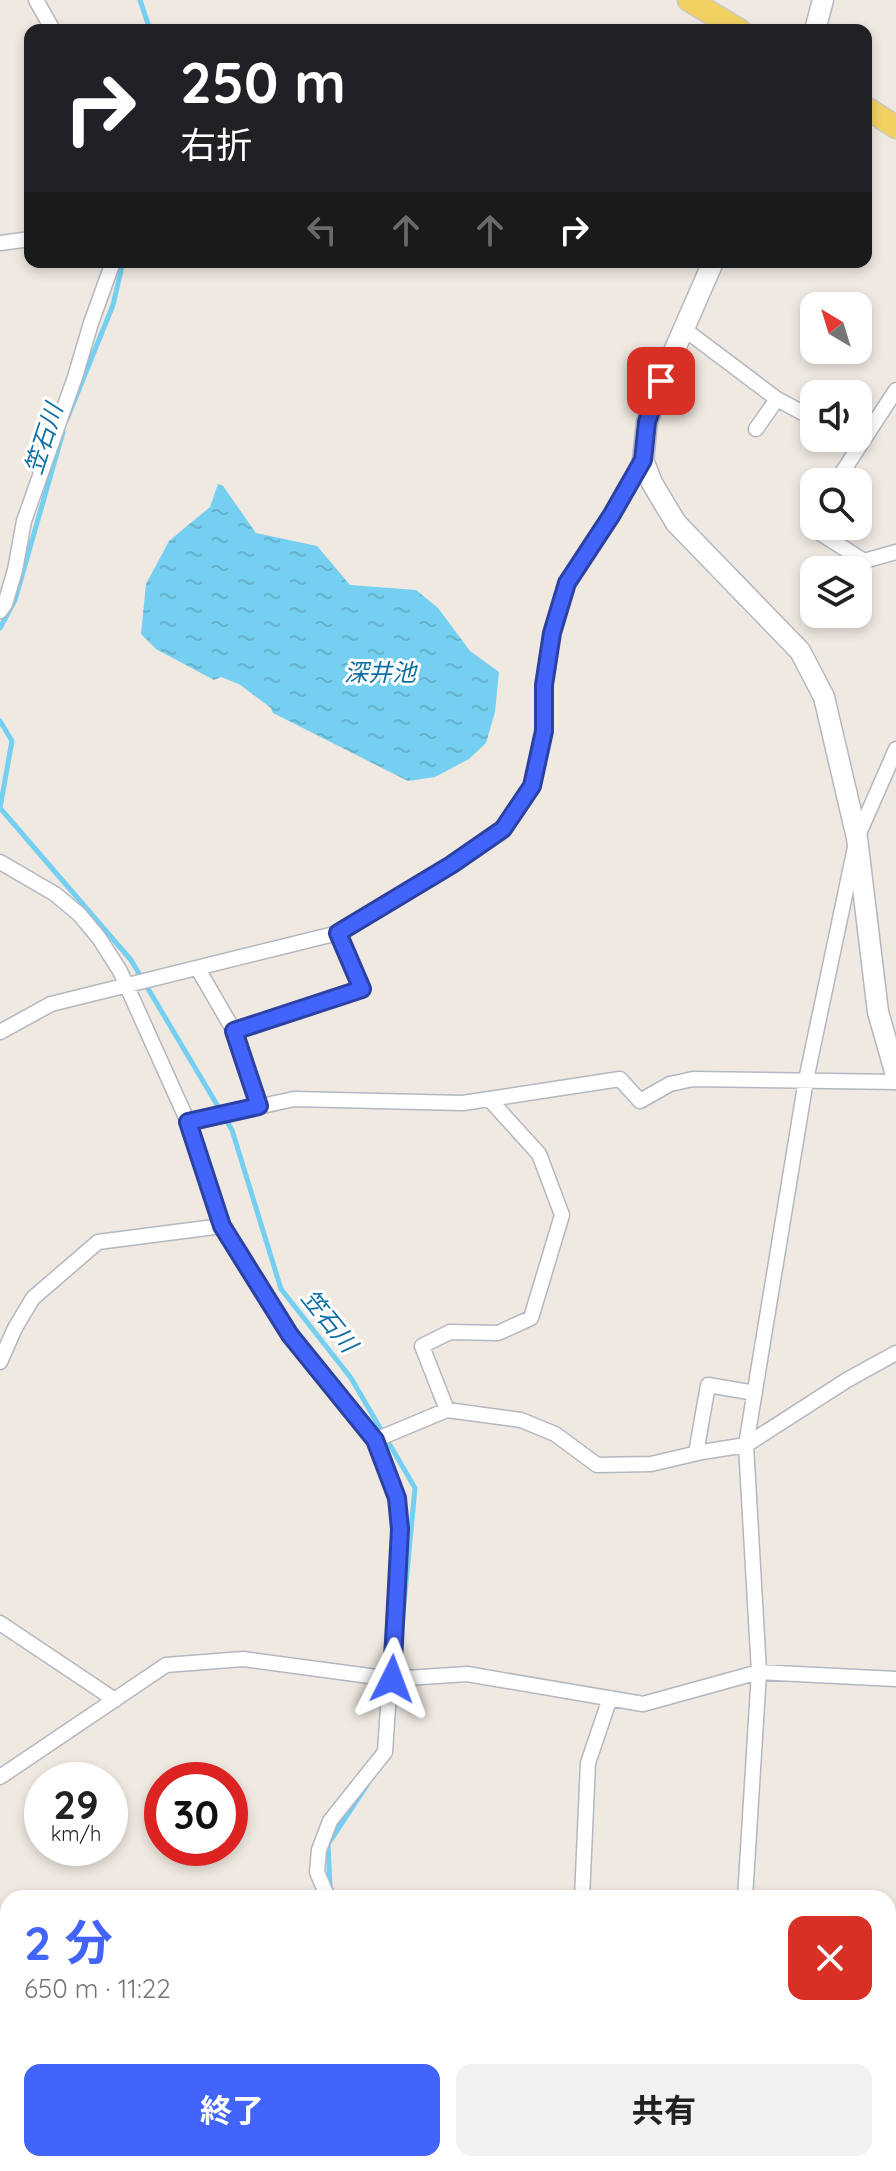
<!DOCTYPE html>
<html lang="ja">
<head>
<meta charset="utf-8">
<style>
  body { margin:0; font-family:Quicksand,"Noto Sans JP",sans-serif; background:#f2f2f2; color:#222; height:100vh; display:flex; flex-direction:column; font-size:30px; white-space:nowrap }
  * { box-sizing:border-box; margin:0 }
  p { font-size:26px; color:#767676 }
  .icon { flex:none; width:44px; height:44px; fill:none; stroke:currentColor; stroke-width:2; stroke-linecap:round; stroke-linejoin:round }
  .map { position:relative; flex:1; overflow:hidden }
  .side { position:absolute; left:0px; top:1890px; width:896px; height:282px; display:flex; flex-direction:column; background:#fff; border-radius:24px 24px 0 0; box-shadow:0 4px 12px #0003 }
  .side>* { flex:none }
  .guide { position:absolute; left:24px; top:24px; width:848px; height:244px; border-radius:16px; box-shadow:0 4px 12px #0003; background:#202124; color:#fff; overflow:hidden }
  .needle { width:52px; rotate:322deg }
  .tools { position:absolute; left:800px; top:292px; display:grid; gap:16px }
  .tools a { display:grid; place-items:center; width:72px; height:72px; border-radius:16px; background:#fff; box-shadow:0 4px 12px #0003; font-size:40px }
  .speed { position:absolute; left:24px; top:1762px; display:flex; gap:16px; font-size:40px; font-weight:700; text-align:center }
  .speed>* { display:grid; place-content:center; width:104px; height:104px; border-radius:50%; background:#fff; box-shadow:0 4px 12px #0003; line-height:1 }
  .speed small { font-size:20px; font-weight:400 }
  .speed .limit { border:12px solid #d22; background:#fff; color:#111 }
  .pin { position:absolute; display:grid; place-items:center; width:68px; height:68px; color:#fff; margin:-34px; border-radius:16px; box-shadow:0 4px 12px #0006 }
  .me { position:absolute; width:88px; margin:-44px; rotate:3deg; stroke-linejoin:round; filter:drop-shadow(0 0 6px #0008) }
  .turn { display:flex; align-items:center; gap:28px; height:168px; padding:0 24px; font-size:36px }
  .turn .icon { width:104px; height:104px; stroke-width:2.5 }
  .turn b { display:block; font-size:56px; line-height:68px }
  .lanes { display:flex; align-items:center; height:76px; padding:0 24px; background:#0003; justify-content:center; gap:40px; direction:ltr }
  .lanes .off { opacity:.35 }
  .round { display:grid; place-items:center; flex:none; width:84px; height:84px; border-radius:16px; background:#f2f2f2 }
  .head { display:flex; align-items:center; justify-content:space-between; height:136px; padding:0 24px }
  h1 { font-size:48px; font-weight:700; line-height:60px; color:#4264fb }
  .cta { display:flex; gap:16px; margin-top:auto; padding:16px 24px }
  .cta a { flex:1; height:92px; border-radius:16px; background:#4264fb; color:#fff; font-size:32px; font-weight:700; line-height:92px; text-align:center }
  .cta a+a { background:#f2f2f2; color:#222 }
  .map>svg:first-child { display:block }
</style>
</head>
<body>
<div class="map">
<svg width="896" height="2171" viewBox="0 0 896 2171">
  <defs>
    <pattern id="water-ripples" width="26" height="14" patternUnits="userSpaceOnUse" patternTransform="scale(2)"><rect width="26" height="14" fill="#75cff0"/><path d="M2 4q2-2 4 0t4 0M15 11q2-2 4 0t4 0" fill="none" stroke="#66b2ce"/></pattern>
  </defs>
  <rect width="100%" height="100%" fill="#efe9e1"/>
  <!-- water -->
  <path fill="url(#water-ripples)" d="M218 484 223 486 256 533 317 546 350 585 416 590 438 608 470 651 499 672 495 712 486 743 469 759 435 777 408 781 273 713 271 708 239 684 221 677 214 680 156 649 141 634 146 584 169 541 210 507Z"/>
  <g fill="none" stroke-linecap="round" stroke-linejoin="round">
    <!-- stream -->
    <path stroke="#75cff0" stroke-width="5" d="M140 0 150 30
      M67 419 113 305 123 262
      M0 628 15 600 63 432
      M0 721 12 741 0 808 131 960 232 1130 281 1289 351 1378 415 1488 397 1678
      M335 1898 330 1887 328 1844 367 1785
      M429 2164 430 2171"/>
    <defs>
      <path id="street" d="M36 0 53 30
        M0 243 30 239
        M684 329 777 399 814 419
        M756 429 777 399
        M836 482 896 390
        M814 518 809 526 864 561 896 552
        M0 611 5 604 15 570 24 521 75 377 91 323 113 262
        M0 862 55 894 79 914 99 938 120 971 188 1122 222 1226 290 1335 375 1440 397 1498 400 1529 385 1752 330 1821 319 1850 317 1872 328 1898
        M198 969 234 1031 259 1106
        M234 1031 362 989 338 933
        M0 1032 51 1004 338 933 451 865 503 829 532 786 544 731V685L552 633 567 583 611 516 643 460
        M188 1122 294 1099 463 1103 620 1079 640 1101 670 1084 693 1079 896 1082
        M0 1362 15 1328 33 1298 98 1242 222 1226
        M447 1410 422 1346 450 1332 498 1333 531 1318 562 1215 539 1154 490 1100
        M375 1440 447 1410 521 1420 555 1434 597 1465 651 1464 702 1452 746 1445 847 1380 896 1353
        M696 1453 708 1385 755 1393
        M0 1623 115 1700
        M0 1777 166 1665 243 1659 392 1679 467 1674 643 1704 759 1672 896 1679
        M582 1898 588 1763 610 1698
        M745 1898 759 1672 746 1445 806 1080 857 838 896 749
        M0 2128 8 2145
        M17 2164 20 2171
        M437 2164 439 2171
        M726 2171 727 2164"/>
      <path id="secondary" d="M815 30 823 0
        M713 262 661 381 647 422 643 460 652 483 676 523 800 651 824 697 857 838 878 1012 896 1075
        M888 2036 896 2032
        M627 2171 641 2164"/>
      <path id="primary" d="M689 0 739 30
        M866 108 896 127"/>
    </defs>
    <!-- street casing -->
    <use href="#street" stroke="#b4b7c1" stroke-width="17"/>
    <!-- secondary casing -->
    <use href="#secondary" stroke="#b4b7c1" stroke-width="23"/>
    <!-- primary casing -->
    <use href="#primary" stroke="#c9c9c9" stroke-width="25"/>
    <!-- street -->
    <use href="#street" stroke="#fff" stroke-width="14"/>
    <!-- secondary -->
    <use href="#secondary" stroke="#fff" stroke-width="20"/>
    <!-- primary -->
    <use href="#primary" stroke="#f2d163" stroke-width="22"/>
  </g>
  <g fill="none" stroke-linecap="round" stroke-linejoin="round">
    <defs>
      <path id="route" d="M392 1679 400 1529 397 1498 375 1440 290 1335 222 1226 188 1122 259 1106 234 1031 362 989 338 933 451 865 503 829 532 786 544 731V685L552 633 567 583 611 516 643 460 647 422 661 381"/>
    </defs>
    <!-- route casing -->
    <use href="#route" stroke="#2b41a3" stroke-width="20"/>
    <!-- route -->
    <use href="#route" stroke="#4264fb" stroke-width="14"/>
  </g>
  <g text-anchor="middle" stroke-width="6" stroke-linejoin="round" paint-order="stroke">
    <!-- water labels -->
    <g font-size="24" font-style="italic" fill="#0d6fa3" stroke="#fff">
      <text transform="translate(44 439) rotate(-72)" y="8">笠石川</text>
      <text x="380" y="681">深井池</text>
      <text transform="translate(329 1321) rotate(51)" y="8">笠石川</text>
    </g>
  </g>
</svg>
<div class="tools">
<a><svg class="needle" viewBox="-14 -14 28 28"><path d="M0-13l5 13h-10z" fill="#e53935"/><path d="M0 13l5-13h-10z" fill="#767676"/></svg></a>
<a><svg class="icon" aria-label="sound" viewBox="0 0 24 24"><path d="M4 9h4l5-4v14l-5-4H4zM17 9q2 3 0 6"/></svg></a>
<a><svg class="icon" aria-label="search" viewBox="0 0 24 24"><circle cx="10" cy="10" r="6"/><path d="M15 15l6 6"/></svg></a>
<a><svg class="icon" aria-label="layers" viewBox="0 0 24 24"><path d="M12 4l9 5-9 5-9-5zM3 14l9 5 9-5"/></svg></a>
</div>
<div class="speed"><div>29<small>km/h</small></div><div class="limit">30</div></div>
<div class="pin" style="left:661px;top:381px;background:#d93025"><svg class="icon" aria-label="arrive" viewBox="0 0 24 24"><path d="M6 21V4h12l-3 4 3 4H6"/></svg></div>
<svg class="me" style="left:392px;top:1679px" viewBox="-20 -20 40 40"><path d="M0-17L14 15 0 8-14 15z" fill="#4264fb" stroke="#fff" stroke-width="4"/></svg>
<div class="guide">
<div class="turn"><svg class="icon" aria-label="right" viewBox="0 0 24 24"><path d="M7 20v-9h11M14 6l5 5-5 5"/></svg><div><b>250 m</b>右折</div></div>
<div class="lanes"><svg class="icon off" aria-label="left" viewBox="0 0 24 24"><path d="M17 20v-9H6M10 6l-5 5 5 5"/></svg><svg class="icon off" aria-label="ahead" viewBox="0 0 24 24"><path d="M12 20V5M6 11l6-6 6 6"/></svg><svg class="icon off" aria-label="ahead" viewBox="0 0 24 24"><path d="M12 20V5M6 11l6-6 6 6"/></svg><svg class="icon" aria-label="right" viewBox="0 0 24 24"><path d="M7 20v-9h11M14 6l5 5-5 5"/></svg></div>
</div>
<section class="side">
<div class="head"><div><h1>2 分</h1><p>650 m · 11:22</p></div><a class="round" style="background:#d93025;color:#fff"><svg class="icon" aria-label="close" viewBox="0 0 24 24"><path d="M6 6l12 12M18 6L6 18"/></svg></a></div>
<div class="cta"><a>終了</a><a>共有</a></div>
</section>
</div>
</body>
</html>
